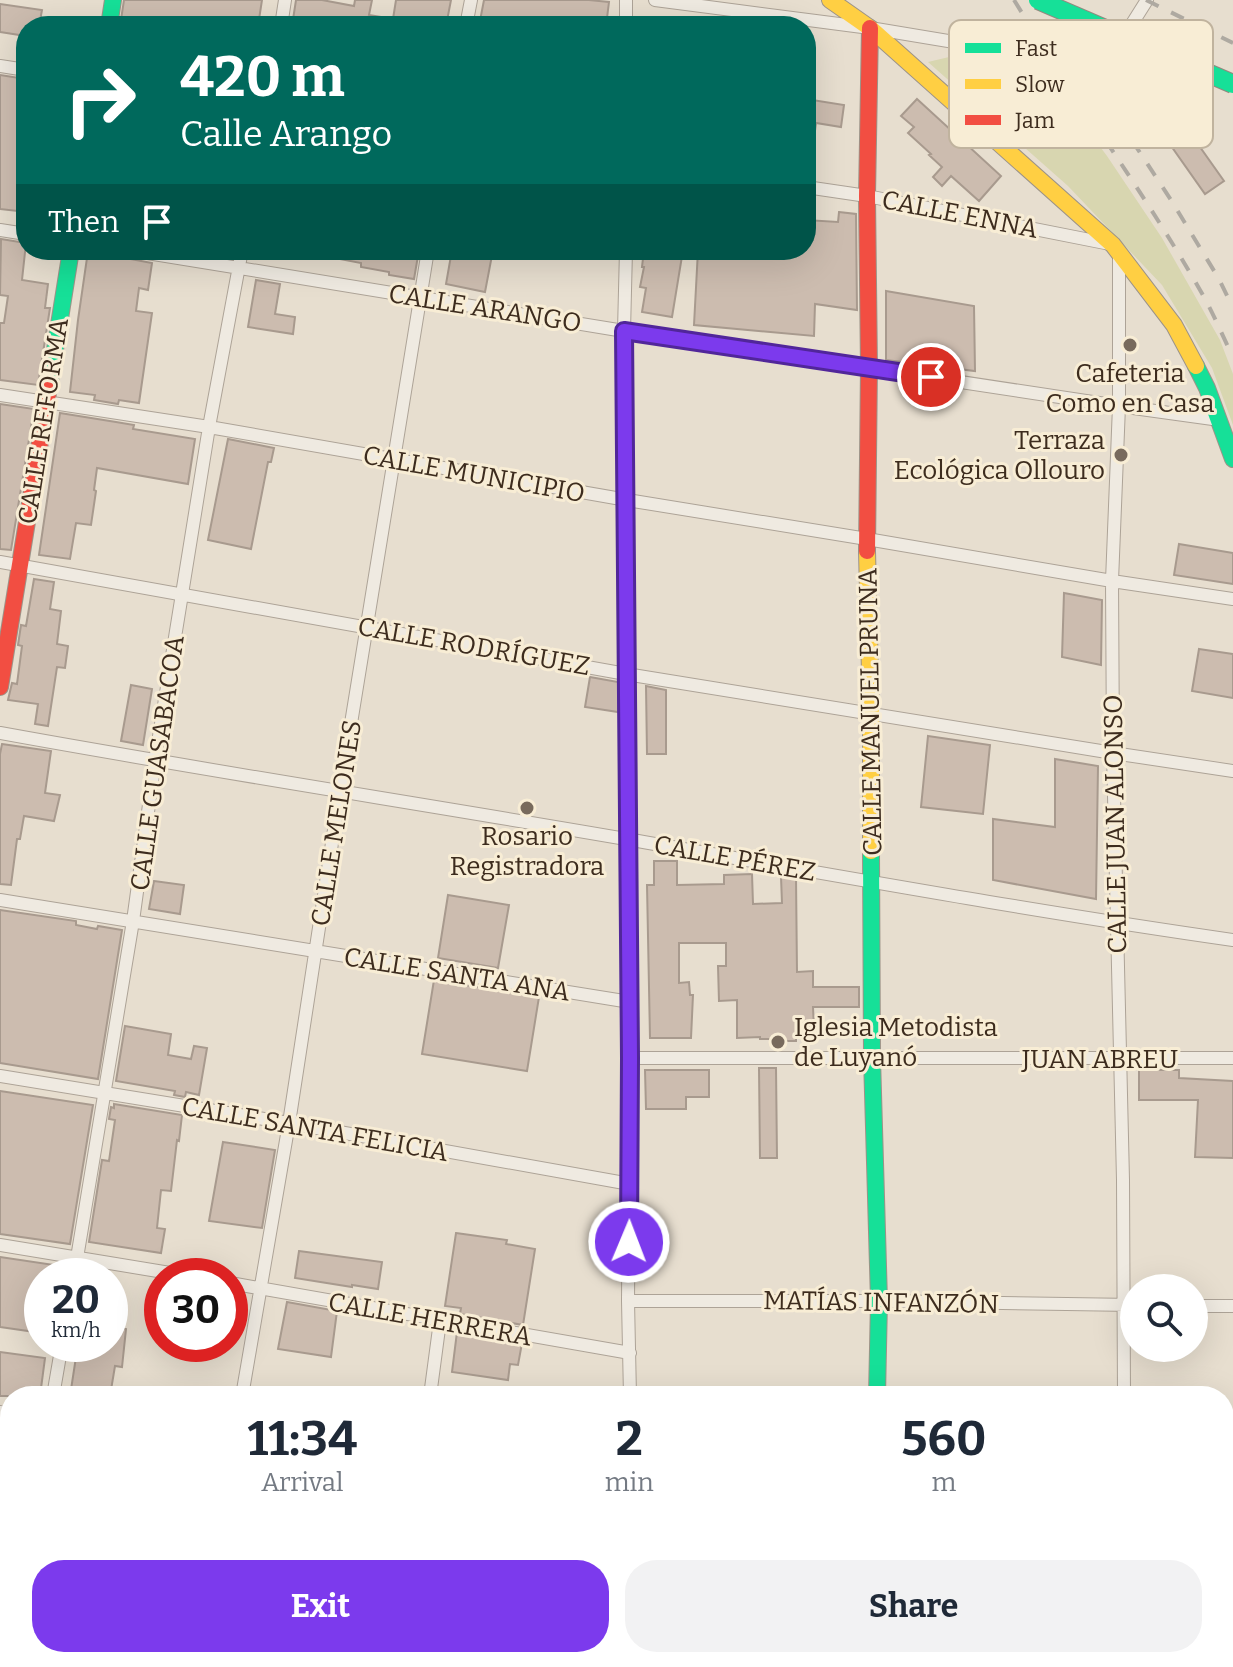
<!DOCTYPE html>
<html lang="en">
<head>
<meta charset="utf-8">
<style>
  body { margin:0; font-family:Bitter,serif; background:#f2f2f3; color:#1f2937; height:100vh; display:flex; flex-direction:column; font-size:30px; white-space:nowrap }
  * { box-sizing:border-box; margin:0 }
  p { font-size:26px; color:#747a83 }
  .icon { flex:none; width:44px; height:44px; fill:none; stroke:currentColor; stroke-width:2; stroke-linecap:round; stroke-linejoin:round }
  .map { position:relative; flex:1; overflow:hidden }
  .drawer { position:absolute; left:0px; top:1386px; width:1234px; height:282px; display:flex; flex-direction:column; background:#fff; border-radius:32px 32px 0 0; box-shadow:0 8px 32px #0002 }
  .drawer>* { flex:none }
  .guide { position:absolute; left:16px; top:16px; width:800px; height:244px; border-radius:32px; box-shadow:0 8px 32px #0002; background:#00695c; color:#fff; overflow:hidden }
  .controls { position:absolute; left:1120px; top:1274px; display:grid; gap:16px }
  .controls a { display:grid; place-items:center; width:88px; height:88px; border-radius:50%; background:#fff; box-shadow:0 8px 32px #0002; font-size:40px }
  .speed { position:absolute; left:24px; top:1258px; display:flex; gap:16px; font-size:40px; font-weight:700; text-align:center }
  .speed>* { display:grid; place-content:center; width:104px; height:104px; border-radius:50%; background:#fff; box-shadow:0 8px 32px #0002; line-height:1 }
  .speed small { font-size:20px; font-weight:400 }
  .speed .limit { border:12px solid #d22; background:#fff; color:#111 }
  .pin { position:absolute; display:grid; place-items:center; width:68px; height:68px; color:#fff; margin:-34px; border:4px solid #fff; border-radius:50%; box-shadow:0 2px 8px #0007 }
  .me { position:absolute; width:88px; margin:-44px; rotate:1deg; stroke-linejoin:round; filter:drop-shadow(0 0 6px #0008) }
  .turn { display:flex; align-items:center; gap:28px; height:168px; padding:0 32px; font-size:36px }
  .turn .icon { width:104px; height:104px; stroke-width:2.5 }
  .turn b { display:block; font-size:56px; line-height:68px }
  .then { display:flex; align-items:center; height:76px; padding:0 32px; background:#0003; gap:16px; font-size:30px }
  .eta { display:flex; justify-content:space-evenly; align-items:center; height:136px; text-align:center }
  .eta b { font-size:48px; font-weight:700; line-height:56px }
  .action { display:flex; gap:16px; margin-top:auto; padding:16px 32px }
  .action a { flex:1; height:92px; border-radius:32px; background:#7c3aed; color:#fff; font-size:32px; font-weight:700; line-height:92px; text-align:center }
  .action a+a { background:#f2f2f3; color:#1f2937 }
  .map>svg:first-child { display:block }
</style>
</head>
<body>
<div class="map">
<svg width="1233" height="1667" viewBox="0 0 1233 1667">
  <rect width="100%" height="100%" fill="#e7decf"/>
  <!-- green -->
  <path fill="#d8d6b0" d="M972 54 1047 76 1107 156 1162 238 1220 340 1233 374V425L1212 368 1162 285 1068 186 928 62 949 57Z"/>
  <!-- building -->
  <path fill="#ccbcaf" stroke="#a89a8e" stroke-width="2" d="M124 0H262L258 26H203L172 22V26H120Z
    M296 0H322L354 6 355 0H372L369 15 393 19 396 0H451L446 26H292Z
    M484 0H589L609 2 606 26H479Z
    M0 4 42 10 39 26H26V36L0 32Z
    M0 75 26 79V212L0 209Z
    M806 99 844 105 841 127 816 123 813 147 806 146Z
    M917 99 1001 176 979 201 951 176 942 186 933 177 942 167 929 155 931 154 908 133 914 127 901 116Z
    M1166 105 1187 134 1190 133 1224 181 1205 194 1150 116Z
    M839 212 856 214 857 310 815 304 814 336 694 325 698 250H806V220L838 222Z
    M1 239 26 243 22 280 48 284 45 308H50L38 385 0 380V323H4L8 296 0 295Z
    M324 250H419L414 279 389 275V272L361 267V263L324 256Z
    M452 250H493L485 292 446 284Z
    M644 250H683L672 317 642 312 646 288 640 287 644 267H642Z
    M88 251 152 263 148 290 139 288 136 311 152 313 139 403 119 400 118 404 94 400 95 395 70 392 78 320Z
    M256 280 280 284 275 314 295 317 293 334 248 327Z
    M886 291 974 306 975 371 886 360Z
    M0 404 34 409 11 550 0 549Z
    M60 413 116 422 134 425 133 429 195 439 188 484 97 468 94 490 96 491 91 525 76 523 70 559 39 555Z
    M228 439 274 448 271 462H268L251 549 208 540Z
    M1179 544 1233 553V584L1174 575Z
    M34 579 54 582 50 609 61 611 57 644 68 646 65 668 57 667 48 726 35 724 38 704 8 700 12 683 17 684 22 646 18 645 21 625 26 626Z
    M1064 593 1102 600 1101 665 1062 657Z
    M1199 649 1233 654V698L1192 691Z
    M590 677 618 682V712L585 707Z
    M131 685 152 689 143 745 121 741Z
    M646 686 666 690V754H647Z
    M928 736 990 745 983 814 921 807Z
    M2 744 51 751 45 793 60 795 54 821 24 816 20 839H17L11 885 0 884V754Z
    M1055 759 1098 766 1096 899 993 880V819L1055 827Z
    M654 861H677V885L724 884V875L752 874 753 904 782 903 781 877 796 878 797 972 813 971V987H859V1007H813L814 1029 796 1030V1041H779V1039H760V1037L737 1038V1000L719 1001 718 966H726V943H679V983L689 982 690 995H693L691 1038H650L647 885H654Z
    M154 881 184 885 180 914 149 909Z
    M448 895 509 905 498 968 438 958Z
    M0 910 76 921V925L97 929 98 926 122 930 98 1079 0 1063Z
    M434 980 539 997 527 1071 422 1054Z
    M125 1026 171 1034 168 1055 191 1059 194 1046 207 1048 199 1095 186 1092 185 1097 174 1095 175 1091 116 1081Z
    M759 1068H776L777 1158H760Z
    M645 1070H709V1097H686V1109H646Z
    M1139 1070H1179V1078L1233 1081V1158L1195 1157 1198 1100H1139Z
    M0 1091 93 1105 70 1244 0 1234Z
    M114 1104 182 1115 179 1141 177 1140 171 1191 161 1190 157 1228 165 1229 161 1253 89 1242 102 1160 109 1161 115 1120 109 1119 111 1107 114 1108Z
    M223 1142 275 1150 262 1228 209 1221Z
    M456 1233 507 1240 506 1244 535 1249 523 1325 460 1314 461 1308 445 1306Z
    M299 1251 382 1262 378 1289 352 1285V1287L295 1278Z
    M0 1257 61 1266 60 1276H42V1333L0 1327Z
    M110 1297 123 1299 119 1328 126 1329 122 1367 115 1366 110 1396H70L78 1344H110Z
    M287 1302 337 1311 331 1357 278 1349Z
    M457 1332 522 1343 518 1365 510 1364 508 1380 452 1372Z
    M0 1352 45 1358 40 1396H0Z"/>
  <g fill="none" stroke-linecap="round" stroke-linejoin="round">
    <defs>
      <path id="street" d="M626 0V26
        M655 0 870 28 1050 58 1082 61 1103 60 1113 54 1147 0
        M281 26 285 0
        M466 26 471 0
        M0 66 26 70
        M806 187 867 196 1110 244
        M0 230 26 234
        M129 250 624 331 1119 406 1220 420
        M626 250 624 331 630 1058 628 1301 630 1396
        M1119 252V406L1112 581 1113 753 1123 1180 1124 1396
        M0 395 209 427 627 500 867 539 1112 581 1233 599
        M0 562 626 674 1113 753 1233 771
        M0 733C208 771 417 803 626 839 828 874 1030 911 1233 940
        M0 900 630 1002
        M630 1058H1233
        M0 1076 289 1123 630 1184
        M0 1245 188 1276
        M74 1276 133 921 155 761 209 427 242 250
        M230 1283 630 1353
        M628 1301H879L1134 1305
        M1194 1306H1233
        M53 1396 62 1344
        M242 1396 289 1123 340 791 428 250
        M430 1396 440 1321
        M0 1412 10 1414
        M1224 1552H1233
        M875 1658V1667
        M6 1664 10 1643
        M194 1667 196 1658
        M389 1667 390 1658
        M629 1667V1658
        M1121 1667V1658"/>
      <path id="fast" d="M109 26 113 0
        M1196 366 1207 388 1233 459
        M49 387 71 250
        M871 851 872 1058 879 1301 877 1396"/>
      <path id="slow" d="M830 0 870 28 1113 245 1174 325 1196 366
        M867 551 871 714V851
        M0 1662 14 1667"/>
      <path id="jam" d="M867 551 869 367 867 196 870 28
        M0 687 49 387"/>
    </defs>
    <!-- street casing -->
    <use href="#street" stroke="#ada397" stroke-width="14"/>
    <!-- fast casing -->
    <use href="#fast" stroke="#9c9388" stroke-width="18"/>
    <!-- slow casing -->
    <use href="#slow" stroke="#9c9388" stroke-width="18"/>
    <!-- jam casing -->
    <use href="#jam" stroke="#9c9388" stroke-width="18"/>
    <!-- street -->
    <use href="#street" stroke="#efeae1" stroke-width="12"/>
    <!-- fast -->
    <use href="#fast" stroke="#16e098" stroke-width="16"/>
    <!-- slow -->
    <use href="#slow" stroke="#ffcf43" stroke-width="16"/>
    <!-- jam -->
    <use href="#jam" stroke="#f24e42" stroke-width="16"/>
    <!-- rail -->
    <path stroke="#aea9a1" stroke-width="4" stroke-dasharray="14 14" stroke-linecap="butt" d="M1014 0C1074 98 1143 190 1200 290 1213 312 1222 335 1233 357
      M1040 0 1171 200 1219 279 1233 308
      M1146 0 1233 43"/>
    <defs>
      <path id="fast-bridge" d="M1038 0 1233 84"/>
    </defs>
    <!-- fast-bridge casing -->
    <use href="#fast-bridge" stroke="#92897f" stroke-width="20" stroke-linecap="butt"/>
    <!-- fast-bridge -->
    <use href="#fast-bridge" stroke="#16e098" stroke-width="18"/>
  </g>
  <g fill="none" stroke-linecap="round" stroke-linejoin="round">
    <defs>
      <path id="route" d="M629 1242 630 1058 624 331 931 377"/>
    </defs>
    <!-- route casing -->
    <use href="#route" stroke="#51269a" stroke-width="20"/>
    <!-- route -->
    <use href="#route" stroke="#7c3aed" stroke-width="14"/>
  </g>
  <!-- markers -->
  <g fill="#786a5c" stroke="#f8edd5" stroke-width="3">
    <circle cx="1130" cy="345" r="8"/>
    <circle cx="1121" cy="455" r="8"/>
    <circle cx="527" cy="808" r="8"/>
    <circle cx="778" cy="1042" r="8"/>
  </g>
  <g text-anchor="middle" stroke-width="6" stroke-linejoin="round" paint-order="stroke">
    <!-- street labels -->
    <g font-size="26" fill="#3d2c1e" stroke="#f8edd5">
      <text transform="translate(960 214) rotate(11)" y="9">CALLE ENNA</text>
      <text transform="translate(485 308) rotate(9)" y="9">CALLE ARANGO</text>
      <text transform="translate(43 421) rotate(-81)" y="9">CALLE REFORMA</text>
      <text transform="translate(474 474) rotate(10)" y="9">CALLE MUNICIPIO</text>
      <text transform="translate(474 646) rotate(10)" y="9">CALLE RODRÍGUEZ</text>
      <text transform="translate(870 712) rotate(-91)" y="9">CALLE MANUEL PRUNA</text>
      <text transform="translate(157 763) rotate(-82)" y="9">CALLE GUASABACOA</text>
      <text transform="translate(336 823) rotate(-81)" y="9">CALLE MELONES</text>
      <text transform="translate(1115 824) rotate(-91)" y="9">CALLE JUAN ALONSO</text>
      <text transform="translate(735 858) rotate(10)" y="9">CALLE PÉREZ</text>
      <text transform="translate(457 974) rotate(9)" y="9">CALLE SANTA ANA</text>
      <text x="1100" y="1068">JUAN ABREU</text>
      <text transform="translate(315 1129) rotate(10)" y="9">CALLE SANTA FELICIA</text>
      <text transform="translate(881 1302) rotate(1)" y="9">MATÍAS INFANZÓN</text>
      <text transform="translate(430 1319) rotate(10)" y="9">CALLE HERRERA</text>
    </g>
    <!-- poi labels -->
    <g font-size="26" fill="#3d2c1e" stroke="#f8edd5">
      <text x="1130" y="382">Cafeteria<tspan x="1130" dy="30">Como en Casa</tspan></text>
      <text x="1105" y="449" text-anchor="end">Terraza<tspan x="1105" dy="30">Ecológica Ollouro</tspan></text>
      <text x="527" y="845">Rosario<tspan x="527" dy="30">Registradora</tspan></text>
      <text x="794" y="1036" text-anchor="start">Iglesia Metodista<tspan x="794" dy="30">de Luyanó</tspan></text>
    </g>
  </g>
  <!-- legend -->
  <rect x="949" y="20" width="264" height="128" rx="12" fill="#f8edd5" stroke="#c0b39e" stroke-width="2"/>
  <rect x="965" y="43" width="36" height="10" fill="#16e098"/>
  <rect x="965" y="79" width="36" height="10" fill="#ffcf43"/>
  <rect x="965" y="115" width="36" height="10" fill="#f24e42"/>
  <g font-size="22" fill="#3d2c1e">
    <text x="1015" y="56">Fast</text>
    <text x="1015" y="92">Slow</text>
    <text x="1015" y="128">Jam</text>
  </g>
</svg>
<div class="controls">
<a><svg class="icon" aria-label="search" viewBox="0 0 24 24"><circle cx="10" cy="10" r="6"/><path d="M15 15l6 6"/></svg></a>
</div>
<div class="speed"><div>20<small>km/h</small></div><div class="limit">30</div></div>
<div class="pin" style="left:931px;top:377px;background:#d93025"><svg class="icon" aria-label="arrive" viewBox="0 0 24 24"><path d="M6 21V4h12l-3 4 3 4H6"/></svg></div>
<svg class="me" style="left:629px;top:1242px" viewBox="-20 -20 40 40"><circle r="17" fill="#7c3aed" stroke="#fff" stroke-width="3"/><path d="M0-11L8 9 0 5-8 9z" fill="#fff"/></svg>
<div class="guide">
<div class="turn"><svg class="icon" aria-label="right" viewBox="0 0 24 24"><path d="M7 20v-9h11M14 6l5 5-5 5"/></svg><div><b>420 m</b>Calle Arango</div></div>
<div class="then">Then<svg class="icon" aria-label="arrive" viewBox="0 0 24 24"><path d="M6 21V4h12l-3 4 3 4H6"/></svg></div>
</div>
<section class="drawer">
<div class="eta">
<div><b>11:34</b><p>Arrival</p></div>
<div><b>2</b><p>min</p></div>
<div><b>560</b><p>m</p></div>
</div>
<div class="action"><a>Exit</a><a>Share</a></div>
</section>
</div>
</body>
</html>
